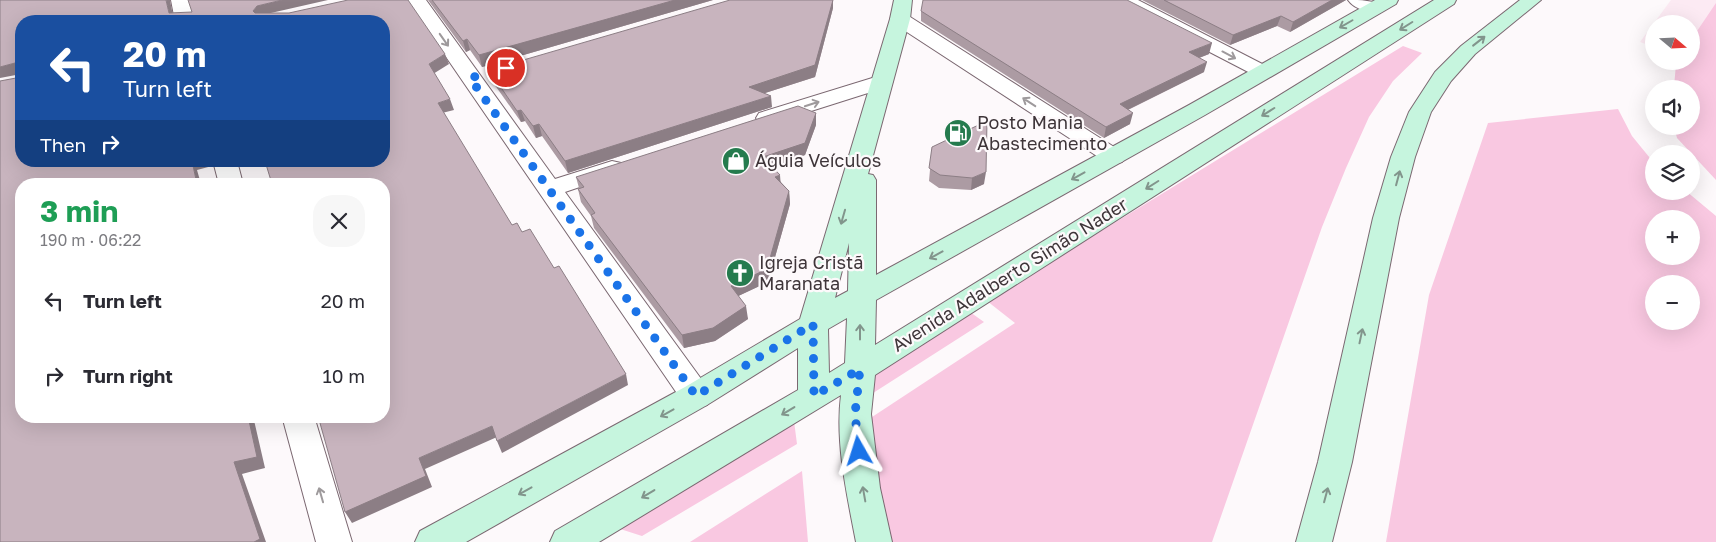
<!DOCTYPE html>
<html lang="en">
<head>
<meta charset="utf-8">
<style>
  body { margin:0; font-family:"Golos Text",sans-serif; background:#f7f7f7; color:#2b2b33; height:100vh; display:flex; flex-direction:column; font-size:19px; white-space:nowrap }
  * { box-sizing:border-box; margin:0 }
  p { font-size:16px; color:#7c7c81 }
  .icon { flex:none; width:28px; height:28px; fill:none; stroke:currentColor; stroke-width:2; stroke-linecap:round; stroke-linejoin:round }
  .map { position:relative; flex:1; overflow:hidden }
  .panel { position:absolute; left:15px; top:178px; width:375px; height:245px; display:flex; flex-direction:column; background:#fff; border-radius:20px; box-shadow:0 5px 20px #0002 }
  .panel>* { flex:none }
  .banner { position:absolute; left:15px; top:15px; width:375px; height:152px; border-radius:20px; box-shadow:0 5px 20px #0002; background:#1a4fa0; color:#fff; overflow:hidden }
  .needle { width:32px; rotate:109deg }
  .buttons { position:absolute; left:1645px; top:15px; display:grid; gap:10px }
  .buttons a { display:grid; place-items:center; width:55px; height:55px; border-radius:50%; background:#fff; box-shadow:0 5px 20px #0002; font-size:25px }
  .pin { position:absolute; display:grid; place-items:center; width:42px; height:42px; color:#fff; margin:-21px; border:2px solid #fff; border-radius:50%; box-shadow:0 1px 5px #0007 }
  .me { position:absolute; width:55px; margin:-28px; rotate:354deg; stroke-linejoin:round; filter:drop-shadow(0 0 4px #0008) }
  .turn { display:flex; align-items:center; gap:18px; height:105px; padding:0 25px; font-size:22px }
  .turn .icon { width:65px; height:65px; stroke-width:2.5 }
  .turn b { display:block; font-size:35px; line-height:42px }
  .then { display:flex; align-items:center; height:48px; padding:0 25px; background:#0003; gap:10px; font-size:19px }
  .round { display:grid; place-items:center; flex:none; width:52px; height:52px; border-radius:20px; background:#f7f7f7 }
  .overview { display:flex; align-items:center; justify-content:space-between; height:85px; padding:0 25px }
  h1 { font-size:30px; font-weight:700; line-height:38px; color:#1e9e55 }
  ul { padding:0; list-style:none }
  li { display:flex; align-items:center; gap:15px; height:75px; padding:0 25px }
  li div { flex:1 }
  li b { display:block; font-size:19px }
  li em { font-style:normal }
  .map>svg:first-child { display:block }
</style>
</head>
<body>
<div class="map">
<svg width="1716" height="542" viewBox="0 0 1716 542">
  <rect width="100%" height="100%" fill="#fdf9fb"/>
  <!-- built -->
  <path fill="#fceaf3" d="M1671 0H1716V67L1691 59V24H1654V47L1640 42Z"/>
  <!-- green -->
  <path fill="#f9c8e1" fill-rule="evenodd" d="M1716 3V180L1677 138 1674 126H1691V89H1674V87L1676 64 1677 61H1691V40Z
    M1403 46 1422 53 1393 81 1369 117 1346 168 1322 227 1212 542H883L869 419 1015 323 987 301Z
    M1618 109 1632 136 1654 163V191H1686L1716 216V542H1386L1429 295 1488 123ZM1654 219H1691V256H1654ZM1654 284H1691V321H1654Z
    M970 312 984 322 870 395 872 372Z
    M794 421 797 444 642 536 614 527Z
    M802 471 808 542H690Z"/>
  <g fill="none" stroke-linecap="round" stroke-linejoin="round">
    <defs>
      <path id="street" d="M171 0H189L195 21H175Z
        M407 0H426L555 179 612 161 621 163 624 168 621 173 565 192 707 387 712 396 707 405 696 408 685 405Z
        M1115 0H1138L1270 68 1274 72 1270 76 1263 78 1256 76 1117 4Z
        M1348 0C1359 0 1376 0 1383 7L1381 11C1371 14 1354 9 1348 0Z
        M900 13 907 15 1122 152 1126 157 1122 162 1114 164 1106 162 893 23 890 19 893 15Z
        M882 75 890 76 893 81 890 86 767 125 759 123 756 118 759 113Z
        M213 161H237L243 184H219Z
        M282 416H314L352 542H316Z"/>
      <path id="secondary" d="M894 0H912L910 19 868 174 873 175 876 180V275L1189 105 1375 0H1398L1396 4 1205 115 876 300 875 345 1434 0H1456L1454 4 875 375 871 414 880 488 892 542H856C847 495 835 443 841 395L599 542H550L555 531 798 390V348L707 405 466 542H415L420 531 685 387 800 319 890 19ZM849 243 848 291 835 298ZM847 318 845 363 829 373 828 329Z
        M1520 0H1541L1475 54 1451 81 1431 112 1415 157 1399 218 1352 462 1332 542H1296L1318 462 1373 218 1391 157 1409 112 1435 72 1461 46Z"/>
    </defs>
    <!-- street casing -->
    <use href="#street" stroke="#7b6871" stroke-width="2"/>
    <!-- secondary casing -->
    <use href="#secondary" stroke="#7b6871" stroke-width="2"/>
    <!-- street -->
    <use href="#street" fill="#fff" fill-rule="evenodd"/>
    <!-- secondary -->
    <use href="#secondary" fill="#c6f5de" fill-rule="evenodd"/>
  </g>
  <!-- wall -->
  <path fill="#ac9ba3" d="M428 0H713L482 67 470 50 466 52Z
    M1142 0H1346L1290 32 1277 26 1230 45Z
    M833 8 815 77 765 93 772 107 568 173 542 136 536 138 525 121 521 122 492 81 489 70Z
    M921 11 1209 54 1199 58 1204 72 1128 110 1130 124 1104 138 921 21Z
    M816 125 805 155 772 167 781 182 789 191 790 204 768 282 738 296 748 319 715 341 684 348 594 228 591 216 581 202 578 189 579 188 576 177Z
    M932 147 984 184 971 190 939 188 929 181Z"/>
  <!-- shaded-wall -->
  <path fill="#8c7e85" d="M166 0H170L174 21 169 13Z
    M282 0H328L262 15 257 21 253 11 257 6Z
    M675 0H713L482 67 479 55Z
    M833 0V8L815 77 750 98 749 87Z
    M1332 0H1346L1290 32 1293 22Z
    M1281 16 1277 26 1230 45 1233 35Z
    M467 39 470 50 466 52 463 41Z
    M1212 43 1209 54 1186 63 1189 52Z
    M445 54 449 64 433 74 429 64Z
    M1207 62 1204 72 1117 115 1120 104Z
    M15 63 21 74 0 78V67Z
    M771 96 772 107 568 173 565 161Z
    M450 99 454 110 442 113 438 103Z
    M521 110 525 121 521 122 517 111Z
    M816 113V125L805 155 764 170 763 157Z
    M1133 113 1130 124 1104 138 1106 127Z
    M539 124 542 136 536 138 533 126Z
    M192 161H211L212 166 197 170 201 184H197Z
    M986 172 984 184 971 190 972 178Z
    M780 175 781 188 775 177Z
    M789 191 790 204 768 282 732 299 731 286Z
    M746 306 748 319 715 341 684 348 682 335Z
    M626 374 628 385 502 453 497 441Z
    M248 416H253L265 468 242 474 266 542H254L234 462Z
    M492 426 497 437 425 469 432 487 352 523 345 512 419 458Z"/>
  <!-- building -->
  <path fill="#c8b4be" stroke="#8c7e85" d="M0 0H166L169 13 192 12 188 0H282L257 6 253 11 255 13H289L348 0H408L445 54 429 64 450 99 438 103 512 225 517 223 522 232 530 229 554 268 559 266 626 374 497 441 492 426 419 458 426 476 345 512 318 416H384V184H272L265 161H384V21H21V161H192L197 184H21V416H248L257 457 234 462 260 539 254 542H0V81L16 78 15 63 0 67Z
    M432 0H675L479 55 467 39 463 41Z
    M730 0H833L815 65 749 87 771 96 565 161 539 124 533 126 521 110 517 111 489 70Z
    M923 0H1127L1212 43 1189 52 1207 62 1120 104 1133 113 1106 127 921 11Z
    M1164 0H1332L1293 22 1281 16 1233 35Z
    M798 106 816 113 805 143 763 157 780 175 775 177 789 191 767 269 731 286 746 306 713 328 682 335 591 215 595 213 578 189 584 187 576 177Z
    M987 121 986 172 972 178 940 175 929 168 932 147Z"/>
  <!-- one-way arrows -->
  <defs><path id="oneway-shaft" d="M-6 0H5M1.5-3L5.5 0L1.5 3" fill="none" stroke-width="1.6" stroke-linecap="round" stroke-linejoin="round" transform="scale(1.25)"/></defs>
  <g stroke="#82958c">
    <use href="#oneway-shaft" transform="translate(1346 24) rotate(150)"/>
    <use href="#oneway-shaft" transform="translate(1406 26) rotate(148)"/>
    <use href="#oneway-shaft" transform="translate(1479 41) rotate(-38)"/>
    <use href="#oneway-shaft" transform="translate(1268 112) rotate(148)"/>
    <use href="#oneway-shaft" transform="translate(1078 176) rotate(151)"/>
    <use href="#oneway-shaft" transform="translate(1398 178) rotate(-75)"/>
    <use href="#oneway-shaft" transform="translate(1152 185) rotate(148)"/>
    <use href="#oneway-shaft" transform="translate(843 217) rotate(106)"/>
    <use href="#oneway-shaft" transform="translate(936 255) rotate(151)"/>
    <use href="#oneway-shaft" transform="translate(860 332) rotate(-90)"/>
    <use href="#oneway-shaft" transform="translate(1361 336) rotate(-78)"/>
    <use href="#oneway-shaft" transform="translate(788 411) rotate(149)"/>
    <use href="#oneway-shaft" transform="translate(667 413) rotate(151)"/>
    <use href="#oneway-shaft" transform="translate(525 491) rotate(151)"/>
    <use href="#oneway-shaft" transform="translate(648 494) rotate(149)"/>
    <use href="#oneway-shaft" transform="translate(864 494) rotate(-100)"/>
    <use href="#oneway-shaft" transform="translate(1326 495) rotate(-75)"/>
  </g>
  <g stroke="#9e9a9c">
    <use href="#oneway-shaft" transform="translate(444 40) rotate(55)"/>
    <use href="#oneway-shaft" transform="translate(1229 55) rotate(28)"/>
    <use href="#oneway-shaft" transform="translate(1029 102) rotate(-147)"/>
    <use href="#oneway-shaft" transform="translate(812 104) rotate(-18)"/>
    <use href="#oneway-shaft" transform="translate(321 495) rotate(-106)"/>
  </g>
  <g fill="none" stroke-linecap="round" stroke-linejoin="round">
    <!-- route -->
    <path stroke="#1a73e8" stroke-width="9" stroke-dasharray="0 16.2" d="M506 68 470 78 696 396 813 324 814 396 860 369 855 414 859 451"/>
  </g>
  <!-- icons -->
  <defs>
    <symbol id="fuel-disc" viewBox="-11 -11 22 22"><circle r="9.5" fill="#257b4e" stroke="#fdf9fb"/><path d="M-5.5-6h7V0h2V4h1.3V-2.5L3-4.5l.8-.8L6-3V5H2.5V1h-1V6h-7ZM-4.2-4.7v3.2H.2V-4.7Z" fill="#fff"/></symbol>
    <symbol id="shop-disc" viewBox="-11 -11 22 22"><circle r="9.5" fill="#257b4e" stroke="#fdf9fb"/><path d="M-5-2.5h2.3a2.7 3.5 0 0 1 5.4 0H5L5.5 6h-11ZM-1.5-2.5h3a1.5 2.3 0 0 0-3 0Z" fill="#fff"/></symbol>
    <symbol id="church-disc" viewBox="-11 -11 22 22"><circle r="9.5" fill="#257b4e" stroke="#fdf9fb"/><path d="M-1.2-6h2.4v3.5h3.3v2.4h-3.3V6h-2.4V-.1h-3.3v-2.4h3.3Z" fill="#fff"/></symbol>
  </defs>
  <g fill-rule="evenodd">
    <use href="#fuel-disc" x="942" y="117" width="32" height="32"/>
    <use href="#shop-disc" x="720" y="145" width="32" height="32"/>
    <use href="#church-disc" x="724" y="257" width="32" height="32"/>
  </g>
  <g text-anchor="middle" stroke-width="4.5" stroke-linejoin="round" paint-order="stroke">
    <!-- poi labels -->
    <g font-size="18" fill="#3e3539" stroke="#fdf9fb" text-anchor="start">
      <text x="977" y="129">Posto Mania<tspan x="977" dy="21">Abastecimento</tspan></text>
      <text x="755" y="167">Águia Veículos</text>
      <text x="759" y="269">Igreja Cristã<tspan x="759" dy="21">Maranata</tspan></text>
    </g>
    <!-- street labels -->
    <g font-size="18" fill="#3e3539" stroke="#fdf9fb">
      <text transform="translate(1010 275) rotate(-32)" y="6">Avenida Adalberto Simão Nader</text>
    </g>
  </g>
</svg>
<div class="buttons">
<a><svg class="needle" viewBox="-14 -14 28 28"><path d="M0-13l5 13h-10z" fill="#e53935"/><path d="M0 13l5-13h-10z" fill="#7c7c81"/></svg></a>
<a><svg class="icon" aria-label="sound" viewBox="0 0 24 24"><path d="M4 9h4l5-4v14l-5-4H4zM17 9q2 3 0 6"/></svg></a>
<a><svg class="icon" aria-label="layers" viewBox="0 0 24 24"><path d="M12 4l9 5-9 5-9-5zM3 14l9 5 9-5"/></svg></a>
<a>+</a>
<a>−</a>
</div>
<div class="pin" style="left:506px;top:68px;background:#d93025"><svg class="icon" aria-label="arrive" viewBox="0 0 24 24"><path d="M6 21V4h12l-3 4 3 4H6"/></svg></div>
<svg class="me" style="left:859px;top:451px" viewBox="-20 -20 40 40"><path d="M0-17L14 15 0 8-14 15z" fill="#1a73e8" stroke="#fff" stroke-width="4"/></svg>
<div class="banner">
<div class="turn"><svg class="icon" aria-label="left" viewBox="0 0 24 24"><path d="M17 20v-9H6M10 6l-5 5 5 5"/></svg><div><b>20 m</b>Turn left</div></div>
<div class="then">Then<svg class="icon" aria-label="right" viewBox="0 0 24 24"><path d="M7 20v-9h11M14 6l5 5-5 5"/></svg></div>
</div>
<section class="panel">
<div class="overview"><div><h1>3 min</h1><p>190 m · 06:22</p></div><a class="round"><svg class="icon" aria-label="close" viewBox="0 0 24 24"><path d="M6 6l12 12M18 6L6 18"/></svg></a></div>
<ul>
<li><svg class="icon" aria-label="left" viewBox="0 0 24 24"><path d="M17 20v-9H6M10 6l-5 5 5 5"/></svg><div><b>Turn left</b></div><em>20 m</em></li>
<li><svg class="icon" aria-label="right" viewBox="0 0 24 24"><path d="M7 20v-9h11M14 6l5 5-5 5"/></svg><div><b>Turn right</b></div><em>10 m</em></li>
</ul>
</section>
</div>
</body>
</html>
